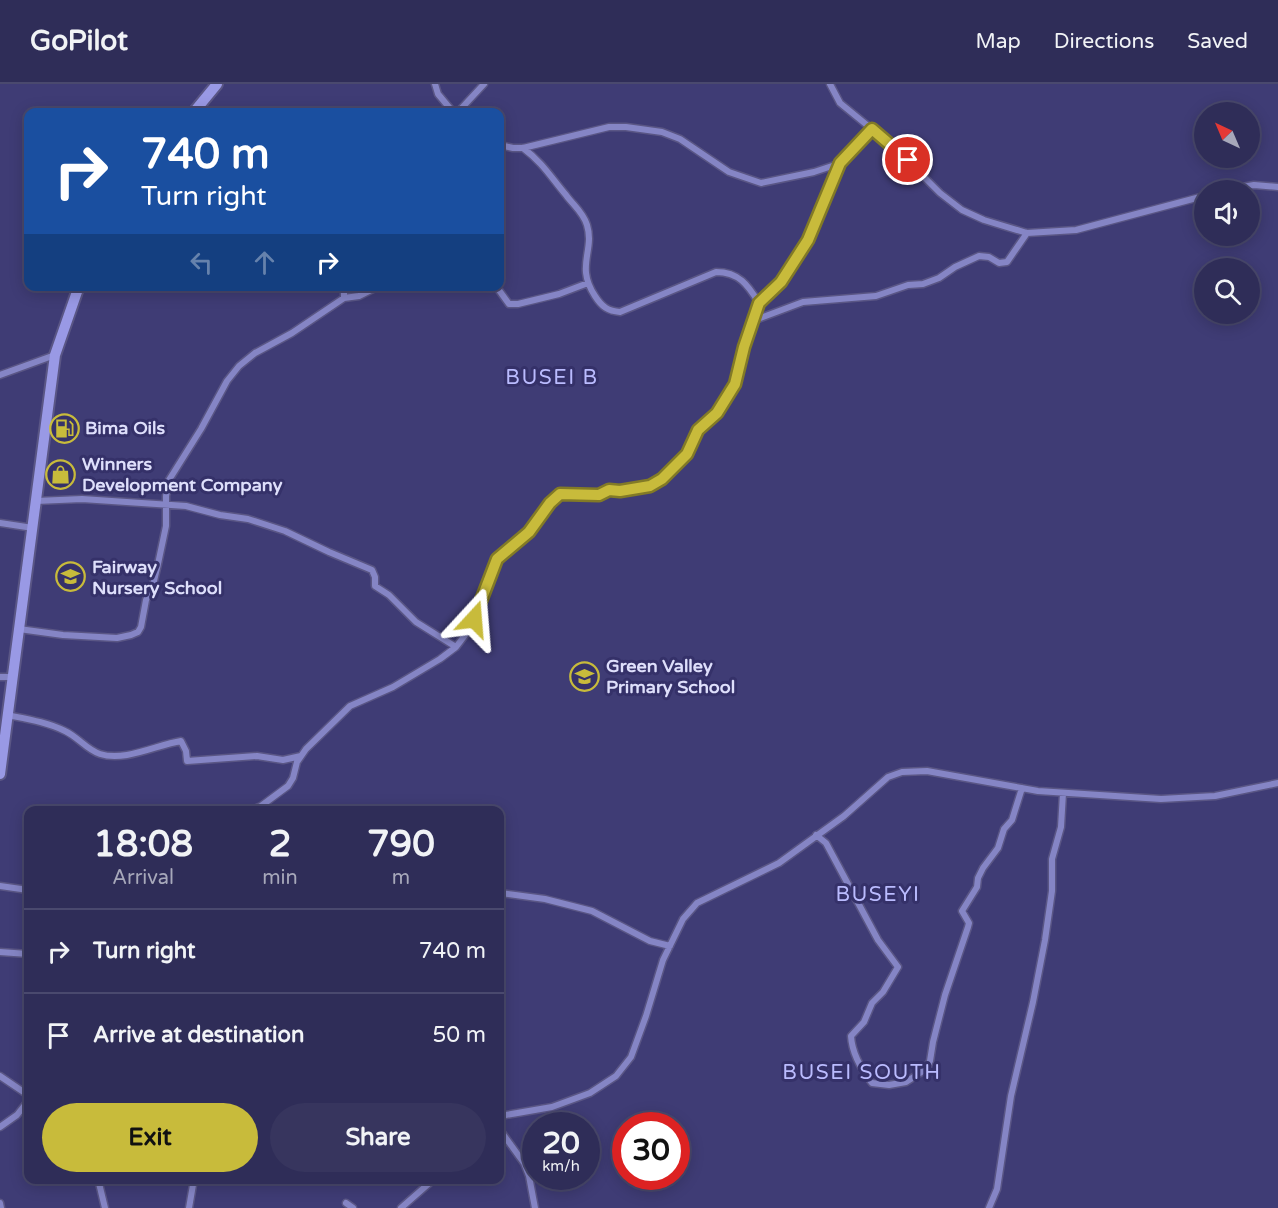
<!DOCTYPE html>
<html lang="en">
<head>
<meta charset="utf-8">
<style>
  body { margin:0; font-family:"Varela Round",sans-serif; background:#37355e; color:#f1f3f6; height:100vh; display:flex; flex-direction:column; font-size:22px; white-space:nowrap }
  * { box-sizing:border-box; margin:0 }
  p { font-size:20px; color:#a7a8ba }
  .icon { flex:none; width:33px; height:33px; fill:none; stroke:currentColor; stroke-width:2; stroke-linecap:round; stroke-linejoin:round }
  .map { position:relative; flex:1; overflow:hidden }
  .details { position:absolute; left:24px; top:722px; width:480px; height:378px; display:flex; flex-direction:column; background:#2f2d58; border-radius:12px; box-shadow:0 3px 15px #0003,0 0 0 2px #4a496e }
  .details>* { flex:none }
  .hud { position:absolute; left:24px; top:24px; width:480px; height:183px; border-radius:12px; box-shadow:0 3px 15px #0003,0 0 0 2px #4a496e; background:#1a4fa0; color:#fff; overflow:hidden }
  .needle { width:39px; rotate:316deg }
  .buttons { position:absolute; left:1194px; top:18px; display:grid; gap:12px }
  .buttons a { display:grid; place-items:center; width:66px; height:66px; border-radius:50%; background:#2f2d58; box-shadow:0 3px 15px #0003,0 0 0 2px #4a496e; font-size:30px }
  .speed { position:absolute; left:522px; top:1028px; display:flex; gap:12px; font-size:30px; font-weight:700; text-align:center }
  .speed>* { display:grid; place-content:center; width:78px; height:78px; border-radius:50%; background:#2f2d58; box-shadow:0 3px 15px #0003,0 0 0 2px #4a496e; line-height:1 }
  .speed small { font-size:15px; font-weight:400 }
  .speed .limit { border:9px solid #d22; background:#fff; color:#111 }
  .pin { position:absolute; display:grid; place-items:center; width:51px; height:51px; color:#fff; margin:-26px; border:3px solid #fff; border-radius:50%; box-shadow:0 2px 6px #0007 }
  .me { position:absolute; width:66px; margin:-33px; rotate:19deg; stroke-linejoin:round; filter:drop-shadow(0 0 4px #0008) }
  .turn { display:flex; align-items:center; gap:21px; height:126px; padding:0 18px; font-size:27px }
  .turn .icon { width:78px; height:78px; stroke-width:2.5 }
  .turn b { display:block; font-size:42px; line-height:51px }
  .lanes { display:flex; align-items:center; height:57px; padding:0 18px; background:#0003; justify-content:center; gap:30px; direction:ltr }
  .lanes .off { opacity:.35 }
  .eta { display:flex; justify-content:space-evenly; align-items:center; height:102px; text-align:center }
  .eta b { font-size:36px; font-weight:700; line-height:42px }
  .primary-button { display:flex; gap:12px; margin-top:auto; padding:12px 18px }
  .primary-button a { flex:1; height:69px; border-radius:36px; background:#c8bb3b; color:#111; font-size:24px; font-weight:700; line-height:69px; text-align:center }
  .primary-button a+a { background:#37355e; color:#f1f3f6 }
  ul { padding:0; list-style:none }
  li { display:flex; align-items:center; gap:18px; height:84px; padding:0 18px; border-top:2px solid #4a496e }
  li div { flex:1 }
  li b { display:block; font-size:22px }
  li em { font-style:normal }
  header { display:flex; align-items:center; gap:36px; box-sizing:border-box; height:84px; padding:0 30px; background:#2f2d58; border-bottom:2px solid #4a496e }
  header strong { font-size:28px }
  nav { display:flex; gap:33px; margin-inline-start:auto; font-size:21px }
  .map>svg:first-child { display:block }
</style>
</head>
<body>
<header>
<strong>GoPilot</strong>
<nav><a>Map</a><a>Directions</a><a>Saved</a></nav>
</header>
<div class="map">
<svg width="1278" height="1124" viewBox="0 0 1278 1124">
  <rect width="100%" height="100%" fill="#3f3c75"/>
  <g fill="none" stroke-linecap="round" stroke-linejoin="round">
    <defs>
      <path id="street" d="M435 0 438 10 453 28
        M830 0 840 19 895 64 940 109 962 126 984 136 1027 149 1076 146 1204 112
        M458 28 484 0
        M500 61 513 64H523L609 43H626L662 48 680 55 729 88 761 99 814 88 841 79 872 45
        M523 64C543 79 550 92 566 111 573 121 583 128 587 141 595 167 575 182 595 212 602 223 608 227 620 228L716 188C739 188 748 201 759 219
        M1225 106 1254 101 1278 103
        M496 202 509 220H518L559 210 588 199
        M344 214V202
        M755 236 803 218 876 212 908 201 923 200 939 194 955 183 979 172 989 173 999 179 1007 178 1027 149
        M0 291 55 271
        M36 417 82 415 186 422 220 431 248 435 285 447 329 468 372 486 375 493V502L389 511 416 538 456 563
        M0 439 33 444
        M19 545 63 551 117 554 131 551 138 548 141 543 146 516 153 501 158 480 166 442V412L169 396 201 345 227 297 239 282 255 269 292 249 344 214 359 212 379 202
        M0 593H12
        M7 631C27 635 47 638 65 647 78 653 87 666 100 670 125 678 156 661 181 657L186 667 187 677 257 672 283 676 301 672
        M252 726 261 722 288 702 293 694 297 678 306 665 350 622 393 603 440 575 456 563 469 546 497 475 529 448 550 419 560 410 599 411 609 407H620L649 402 662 395 687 370 698 346 717 329 735 300 744 263 759 219 781 198 808 156 841 79
        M816 751 826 759 878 856 898 883 883 908 872 919 864 938 851 952C852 970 861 985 872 999L889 1001 906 998 926 985 930 977 933 958 945 911 968 843 969 839 962 827 977 803 978 794 983 784 998 764 1004 745 1012 736 1022 704
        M0 802 28 806
        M500 809 545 815 592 827 650 857 670 862
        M0 868 28 870
        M0 992 28 1011
        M500 1032 552 1023 590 1009 616 992 631 973 646 932 663 876 683 835 697 819 779 779 844 732 888 693 902 688 927 687 1038 707 1161 715 1215 712 1278 699
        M0 1043 17 1031 28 1017
        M500 1046 524 1079 529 1092 535 1124
        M98 1095 105 1124
        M0 1119 1 1124
        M346 1119 353 1124
        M189 1124 194 1095
        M401 1124 434 1095
        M989 1124 997 1105 1011 1012 1033 918 1045 856 1052 807V775L1061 743 1063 709"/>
      <path id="primary" d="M194 28 217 0
        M0 690 55 271 79 202"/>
    </defs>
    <!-- street casing -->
    <use href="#street" stroke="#5a5685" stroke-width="9"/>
    <!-- primary casing -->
    <use href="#primary" stroke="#5a5685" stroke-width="14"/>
    <!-- street -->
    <use href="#street" stroke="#8585c5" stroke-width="6"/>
    <!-- primary -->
    <use href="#primary" stroke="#9999e5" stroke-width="10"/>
  </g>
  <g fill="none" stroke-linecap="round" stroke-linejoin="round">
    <defs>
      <path id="route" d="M474 535 497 475 529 448 550 419 560 410 599 411 609 406 620 407 650 402 662 395 687 370 698 346 717 329 735 300 744 263 759 219 781 198 808 156 840 79 872 45 908 76"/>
    </defs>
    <!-- route casing -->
    <use href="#route" stroke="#827a26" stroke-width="15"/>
    <!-- route -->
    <use href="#route" stroke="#c8bb3b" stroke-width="10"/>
  </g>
  <!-- icons -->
  <defs>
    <symbol id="fuel-ring" viewBox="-11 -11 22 22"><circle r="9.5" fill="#353169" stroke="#c8bb3b" stroke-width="1.5"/><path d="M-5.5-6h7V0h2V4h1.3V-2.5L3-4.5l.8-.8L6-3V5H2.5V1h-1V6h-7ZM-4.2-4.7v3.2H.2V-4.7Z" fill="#c8bb3b"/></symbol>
    <symbol id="shop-ring" viewBox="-11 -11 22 22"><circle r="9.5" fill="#353169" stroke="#c8bb3b" stroke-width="1.5"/><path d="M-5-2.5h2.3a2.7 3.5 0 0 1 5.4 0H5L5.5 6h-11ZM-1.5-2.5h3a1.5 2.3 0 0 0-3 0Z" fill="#c8bb3b"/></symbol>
    <symbol id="school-ring" viewBox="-11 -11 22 22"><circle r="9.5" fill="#353169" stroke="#c8bb3b" stroke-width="1.5"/><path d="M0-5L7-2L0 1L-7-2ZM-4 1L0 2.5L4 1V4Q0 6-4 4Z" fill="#c8bb3b"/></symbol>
  </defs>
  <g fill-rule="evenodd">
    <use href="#fuel-ring" x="48" y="328" width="33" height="33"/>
    <use href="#shop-ring" x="44" y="374" width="33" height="33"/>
    <use href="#school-ring" x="54" y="476" width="33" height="33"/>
    <use href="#school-ring" x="568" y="576" width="33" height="33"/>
  </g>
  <g text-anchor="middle" stroke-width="6" stroke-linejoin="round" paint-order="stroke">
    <!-- poi labels -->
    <g font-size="18" font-weight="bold" fill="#dedffb" stroke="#353169" text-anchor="start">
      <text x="85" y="350">Bima Oils</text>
      <text x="82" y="386">Winners<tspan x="82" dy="21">Development Company</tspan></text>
      <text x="92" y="489">Fairway<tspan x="92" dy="21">Nursery School</tspan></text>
      <text x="606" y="588">Green Valley<tspan x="606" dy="21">Primary School</tspan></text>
    </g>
    <!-- quarter labels -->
    <g font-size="21" letter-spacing="1.5" fill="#babbfe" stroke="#353169">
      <text x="552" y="300">BUSEI B</text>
      <text x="878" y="817">BUSEYI</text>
      <text x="862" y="995">BUSEI SOUTH</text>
    </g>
  </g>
</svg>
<div class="buttons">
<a><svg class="needle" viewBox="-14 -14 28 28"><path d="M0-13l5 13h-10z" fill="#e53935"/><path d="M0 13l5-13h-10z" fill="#a7a8ba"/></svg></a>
<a><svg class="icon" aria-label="sound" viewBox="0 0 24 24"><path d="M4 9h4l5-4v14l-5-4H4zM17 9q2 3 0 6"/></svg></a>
<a><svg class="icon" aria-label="search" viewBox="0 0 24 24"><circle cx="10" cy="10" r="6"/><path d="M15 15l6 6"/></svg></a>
</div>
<div class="speed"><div>20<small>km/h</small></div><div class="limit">30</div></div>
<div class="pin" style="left:908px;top:76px;background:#d93025"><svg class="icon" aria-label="arrive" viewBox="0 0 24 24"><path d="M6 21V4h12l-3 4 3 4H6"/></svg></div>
<svg class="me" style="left:474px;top:535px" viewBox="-20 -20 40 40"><path d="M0-17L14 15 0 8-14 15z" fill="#c8bb3b" stroke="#fff" stroke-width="4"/></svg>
<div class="hud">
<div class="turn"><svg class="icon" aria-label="right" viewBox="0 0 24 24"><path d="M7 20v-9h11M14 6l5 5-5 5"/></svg><div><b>740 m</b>Turn right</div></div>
<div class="lanes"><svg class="icon off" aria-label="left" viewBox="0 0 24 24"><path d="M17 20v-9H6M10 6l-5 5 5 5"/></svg><svg class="icon off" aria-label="ahead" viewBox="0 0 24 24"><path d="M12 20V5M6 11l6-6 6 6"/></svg><svg class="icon" aria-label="right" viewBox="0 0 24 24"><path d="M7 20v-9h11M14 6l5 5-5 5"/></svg></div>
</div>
<section class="details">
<div class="eta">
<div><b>18:08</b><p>Arrival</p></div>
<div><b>2</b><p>min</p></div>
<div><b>790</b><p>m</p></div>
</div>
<ul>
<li><svg class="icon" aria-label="right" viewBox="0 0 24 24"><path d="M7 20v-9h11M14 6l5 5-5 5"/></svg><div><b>Turn right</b></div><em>740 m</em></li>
<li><svg class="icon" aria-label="arrive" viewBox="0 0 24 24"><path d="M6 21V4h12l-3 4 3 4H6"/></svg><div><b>Arrive at destination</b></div><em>50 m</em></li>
</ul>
<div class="primary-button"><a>Exit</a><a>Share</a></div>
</section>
</div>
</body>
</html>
